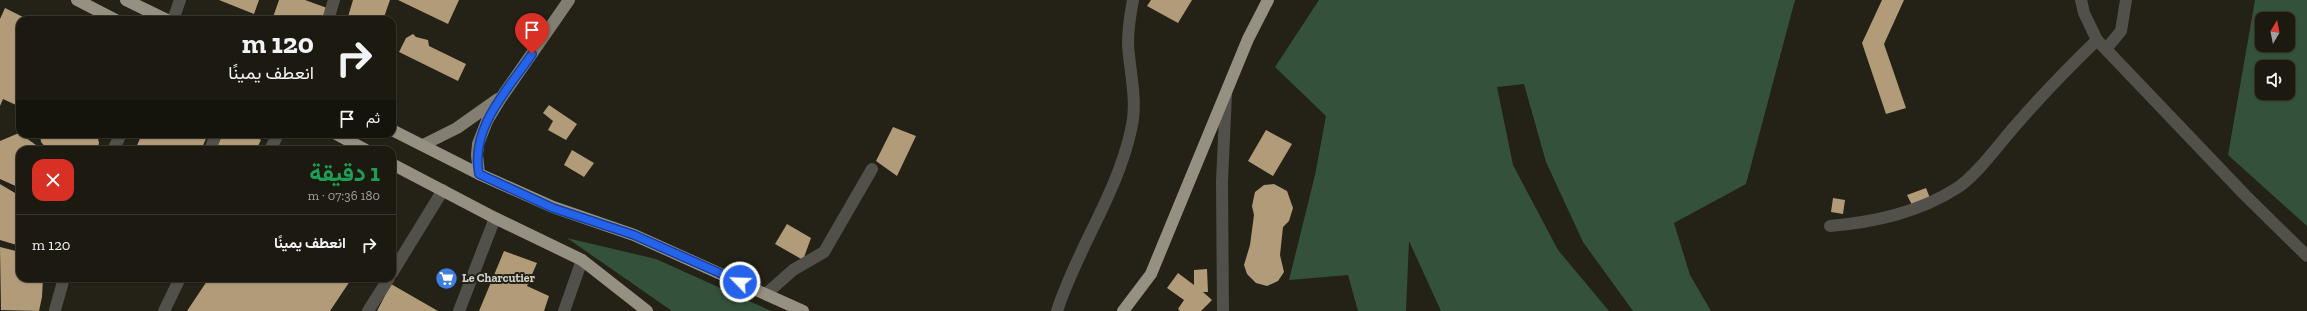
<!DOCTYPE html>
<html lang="ar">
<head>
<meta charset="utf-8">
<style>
  body { margin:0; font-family:"Zilla Slab",Vazirmatn,serif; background:#28261e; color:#f1f3f6; direction:rtl; height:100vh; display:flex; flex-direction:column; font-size:15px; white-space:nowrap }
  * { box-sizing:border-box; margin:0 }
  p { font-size:13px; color:#a0a09f }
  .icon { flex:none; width:22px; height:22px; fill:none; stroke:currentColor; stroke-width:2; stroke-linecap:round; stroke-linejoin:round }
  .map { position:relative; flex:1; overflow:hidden; direction:ltr }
  .details { position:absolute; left:16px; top:146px; width:380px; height:136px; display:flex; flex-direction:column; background:#1b1910; border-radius:12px; box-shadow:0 1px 3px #0004,0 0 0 1px #393830; direction:rtl }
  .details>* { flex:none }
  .guide { position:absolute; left:16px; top:16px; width:380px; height:122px; border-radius:12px; box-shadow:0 1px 3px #0004,0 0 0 1px #393830; direction:rtl; background:#1b1910; color:#f1f3f6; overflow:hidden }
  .needle { width:26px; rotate:10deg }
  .controls { position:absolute; left:2255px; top:12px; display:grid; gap:8px }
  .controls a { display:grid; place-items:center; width:40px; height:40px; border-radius:8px; background:#1b1910; box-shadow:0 1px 3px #0004,0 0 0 1px #393830; font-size:20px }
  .pin { position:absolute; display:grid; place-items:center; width:34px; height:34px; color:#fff; margin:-41px -17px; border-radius:50% 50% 50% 0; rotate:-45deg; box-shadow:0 0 4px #0007 }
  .pin .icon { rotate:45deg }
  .me { position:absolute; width:44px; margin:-22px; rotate:294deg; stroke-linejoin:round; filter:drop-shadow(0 0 3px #0008) }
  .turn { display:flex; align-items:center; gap:14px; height:84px; padding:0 16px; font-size:18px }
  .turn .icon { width:52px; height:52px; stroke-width:2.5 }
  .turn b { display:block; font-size:28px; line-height:34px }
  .then { display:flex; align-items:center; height:38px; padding:0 16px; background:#0003; gap:8px; font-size:15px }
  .round { display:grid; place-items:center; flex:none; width:42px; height:42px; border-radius:12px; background:#28261e }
  .overview { display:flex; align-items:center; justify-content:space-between; height:68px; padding:0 16px }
  h1 { font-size:24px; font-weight:700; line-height:30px; color:#1e9e55 }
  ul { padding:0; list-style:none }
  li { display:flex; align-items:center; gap:12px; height:60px; padding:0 16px; border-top:1px solid #393830 }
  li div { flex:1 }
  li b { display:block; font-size:15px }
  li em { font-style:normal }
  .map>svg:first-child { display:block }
</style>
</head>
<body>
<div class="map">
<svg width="2307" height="311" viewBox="0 0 2307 311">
  <rect width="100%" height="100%" fill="#242116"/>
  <!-- green -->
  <path fill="#34513b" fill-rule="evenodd" d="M1319 0H1795L1746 184 1674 223 1690 275 1711 311H1633L1583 242 1546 162 1524 84 1497 87 1513 165 1558 250 1609 311H1441L1409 241 1406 311H1358L1348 275 1289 280 1315 175 1326 116 1275 67Z
    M2255 0H2307V226L2228 155ZM2262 19H2288V45H2262ZM2262 67H2288V93H2262Z
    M567 238 656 259 771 311H672Z"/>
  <!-- building -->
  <path fill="#b29b79" d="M219 0H259L254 14Z
    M279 0H305L327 8 323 20H272Z
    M353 0H390L383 20H347Z
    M398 0H459L448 24Z
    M1151 0H1192L1178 23 1147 6Z
    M1882 0H1904L1884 44 1906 108 1886 114 1862 43Z
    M5 8 29 20H20V98L16 105 3 99 0 106V19Z
    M413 34 416 37 428 40 429 46 466 64 458 81 399 52 406 38Z
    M549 105 577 124 566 140 548 130 553 121 543 113Z
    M893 127 916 136 897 176 876 161Z
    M1266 130 1292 144 1273 176 1248 161Z
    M19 133 43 150H20V188L0 179V141Z
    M40 134H97L99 143 97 150H48L41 142Z
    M142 134H208L201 150H135Z
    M223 134H250L261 140 256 150H215Z
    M572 150 594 163 584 177 564 165Z
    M0 184 20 196V246L0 240Z
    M1274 184 1287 191 1293 208 1289 221 1283 227 1280 255 1284 272 1278 281 1267 286 1256 283 1247 274 1244 265 1250 245 1254 215 1252 206 1255 192 1264 185Z
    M1926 188 1930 198 1912 205 1907 195Z
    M1833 198 1845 200 1843 214 1831 212Z
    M787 224 811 238 803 260 775 244Z
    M0 247 20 252V278H43L42 297 39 311 1 310Z
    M504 251 537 263 527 286 549 296 544 311H479Z
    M1207 269 1208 292H1203L1212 300 1201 311H1180L1178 309 1184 300 1167 288 1178 273 1194 285V270Z
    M209 278H352L330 311H187Z
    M391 284 438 311H377Z"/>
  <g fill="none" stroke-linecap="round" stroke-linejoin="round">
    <!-- minor -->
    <path stroke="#52504a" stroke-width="12" d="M2081 0 2084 13 2097 40 2245 195 2307 256
      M173 20 180 0
      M328 20 334 0
      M2106 49 2121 31 2126 0
      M113 150 121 134
      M210 150 216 134
      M270 150 278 134
      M1830 226C1874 222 1918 213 1957 188 1976 176 1999 144 2015 126 2041 96 2068 68 2097 40
      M392 273 443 190
      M766 294 793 270 824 252 872 169
      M55 310 64 278
      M164 311 180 278
      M368 311 389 278
      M459 311 495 218
      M564 311 582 260
      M1057 311C1077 249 1117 194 1131 130 1138 102 1130 74 1128 45 1128 30 1130 15 1133 0
      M1223 311 1222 181 1226 94"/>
    <!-- major -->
    <path stroke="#827e72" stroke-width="12" d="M423 145 457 128 498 99
      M479 174 477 155 478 144 487 121 501 98 569 0"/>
    <!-- highway -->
    <path stroke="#959082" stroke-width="12" d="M77 0 116 20
      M126 0 167 20
      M392 130 479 174 553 207 634 235 803 311
      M336 134 366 150
      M392 164 495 218 582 260 647 311
      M1123 311 1151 274 1248 39 1268 0"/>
  </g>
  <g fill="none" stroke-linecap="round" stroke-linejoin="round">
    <defs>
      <path id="route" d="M532 54C508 90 470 127 479 174L553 208 634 235 740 282"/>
    </defs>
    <!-- route casing -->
    <use href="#route" stroke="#184099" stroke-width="10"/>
    <!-- route -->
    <use href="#route" stroke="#2563eb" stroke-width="7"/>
  </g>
  <!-- icons -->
  <defs>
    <symbol id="supermarket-disc" viewBox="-11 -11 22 22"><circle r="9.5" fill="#3f7fe0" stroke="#242116"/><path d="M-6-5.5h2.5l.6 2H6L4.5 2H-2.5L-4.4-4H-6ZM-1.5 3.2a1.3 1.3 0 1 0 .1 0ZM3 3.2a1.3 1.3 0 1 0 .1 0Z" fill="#fff"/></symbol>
  </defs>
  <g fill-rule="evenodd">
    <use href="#supermarket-disc" x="434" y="266" width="25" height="25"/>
  </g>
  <g text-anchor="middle" stroke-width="4" stroke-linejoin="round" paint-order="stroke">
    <!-- poi labels -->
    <g font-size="12" font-weight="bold" fill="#d3d2ca" stroke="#242116" text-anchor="start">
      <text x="462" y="282">Le Charcutier</text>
    </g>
  </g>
</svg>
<div class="controls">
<a><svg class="needle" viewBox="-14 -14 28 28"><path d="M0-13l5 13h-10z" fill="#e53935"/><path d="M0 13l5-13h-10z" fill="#a0a09f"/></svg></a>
<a><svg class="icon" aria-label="sound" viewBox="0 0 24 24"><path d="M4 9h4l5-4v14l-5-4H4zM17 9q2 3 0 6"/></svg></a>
</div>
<div class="pin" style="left:532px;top:54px;background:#d93025"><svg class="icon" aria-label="arrive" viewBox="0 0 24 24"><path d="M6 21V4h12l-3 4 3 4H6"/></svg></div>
<svg class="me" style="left:740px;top:282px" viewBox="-20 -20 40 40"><circle r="17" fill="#2563eb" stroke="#fff" stroke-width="3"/><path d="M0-11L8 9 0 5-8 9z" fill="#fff"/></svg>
<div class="guide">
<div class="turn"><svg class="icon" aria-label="right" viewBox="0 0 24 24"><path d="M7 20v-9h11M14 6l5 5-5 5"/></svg><div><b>120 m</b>انعطف يمينًا</div></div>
<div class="then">ثم<svg class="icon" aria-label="arrive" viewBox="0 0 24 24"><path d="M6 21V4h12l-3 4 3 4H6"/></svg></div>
</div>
<section class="details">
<div class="overview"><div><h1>1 دقيقة</h1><p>180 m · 07:36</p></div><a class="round" style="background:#d93025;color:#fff"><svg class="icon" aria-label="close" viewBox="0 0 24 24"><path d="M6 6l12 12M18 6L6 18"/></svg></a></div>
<ul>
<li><svg class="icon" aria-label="right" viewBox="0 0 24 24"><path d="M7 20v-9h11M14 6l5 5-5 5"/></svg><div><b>انعطف يمينًا</b></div><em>120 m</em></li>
</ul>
</section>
</div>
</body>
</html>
